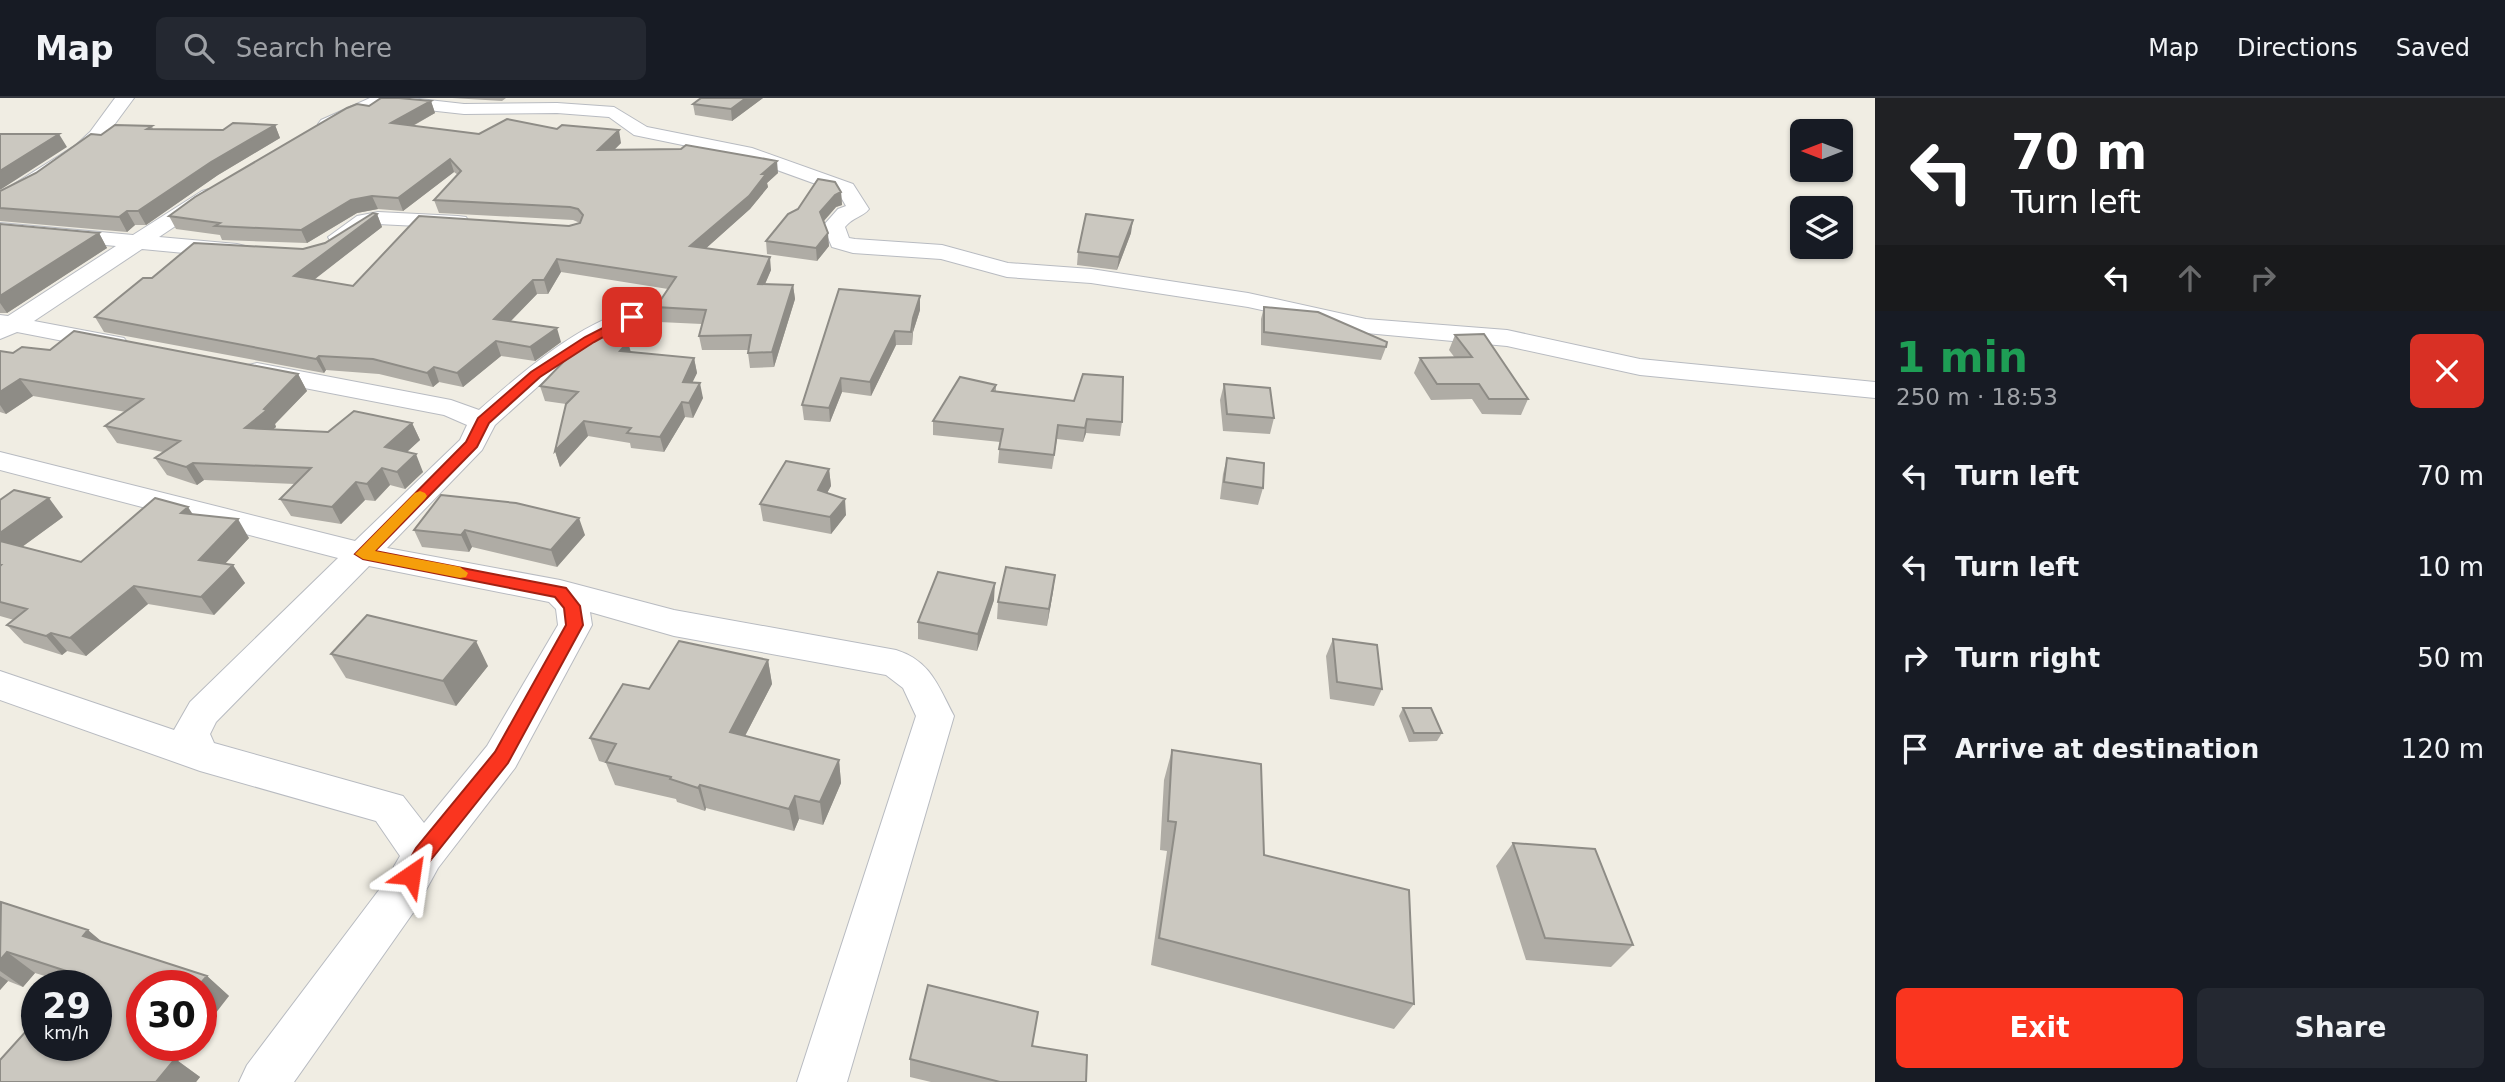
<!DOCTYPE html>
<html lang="en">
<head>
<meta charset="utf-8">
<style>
  body { margin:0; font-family:"DejaVu Sans",sans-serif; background:#242831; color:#f1f3f6; height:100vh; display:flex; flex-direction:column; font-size:26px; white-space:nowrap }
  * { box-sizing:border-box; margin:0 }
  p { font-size:23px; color:#9ea1a6 }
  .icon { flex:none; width:38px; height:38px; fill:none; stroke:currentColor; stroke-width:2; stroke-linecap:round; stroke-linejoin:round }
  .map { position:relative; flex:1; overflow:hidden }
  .side { display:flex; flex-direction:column; background:#171b24; width:630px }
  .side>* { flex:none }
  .guide { background:#202124; color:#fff; overflow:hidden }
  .needle { width:46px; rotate:270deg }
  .controls { position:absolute; left:1790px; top:21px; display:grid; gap:14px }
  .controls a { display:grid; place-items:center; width:63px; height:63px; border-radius:10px; background:#171b24; box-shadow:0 2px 5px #0004; font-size:35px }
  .speed { position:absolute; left:21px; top:872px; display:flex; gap:14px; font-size:35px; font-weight:700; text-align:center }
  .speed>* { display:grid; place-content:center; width:91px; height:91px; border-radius:50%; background:#171b24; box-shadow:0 2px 5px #0004; line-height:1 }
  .speed small { font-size:18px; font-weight:400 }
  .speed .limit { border:10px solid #d22; background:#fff; color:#111 }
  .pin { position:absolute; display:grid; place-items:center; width:60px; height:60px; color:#fff; margin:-30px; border-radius:14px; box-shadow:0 4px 10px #0006 }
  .me { position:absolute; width:77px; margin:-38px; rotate:32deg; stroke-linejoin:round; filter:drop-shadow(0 0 5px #0008) }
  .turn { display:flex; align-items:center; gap:24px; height:147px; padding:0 21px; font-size:32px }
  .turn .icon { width:91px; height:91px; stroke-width:2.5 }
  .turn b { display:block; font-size:49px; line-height:60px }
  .lanes { display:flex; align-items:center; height:66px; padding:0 21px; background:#0003; justify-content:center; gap:35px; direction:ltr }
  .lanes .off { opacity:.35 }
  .round { display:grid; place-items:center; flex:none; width:74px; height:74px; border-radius:10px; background:#242831 }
  .overview { display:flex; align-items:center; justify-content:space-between; height:119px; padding:0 21px }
  h1 { font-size:42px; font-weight:700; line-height:52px; color:#1e9e55 }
  .action { display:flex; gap:14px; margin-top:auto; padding:14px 21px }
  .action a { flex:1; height:80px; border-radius:10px; background:#fa351f; color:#fff; font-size:28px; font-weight:700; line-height:80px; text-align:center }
  .action a+a { background:#242831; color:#f1f3f6 }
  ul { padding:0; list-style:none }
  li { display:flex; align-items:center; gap:21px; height:91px; padding:0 21px }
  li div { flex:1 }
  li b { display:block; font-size:26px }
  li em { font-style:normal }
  header { display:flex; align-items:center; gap:42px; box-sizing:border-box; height:98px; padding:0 35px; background:#171b24; border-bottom:2px solid #363941 }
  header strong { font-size:33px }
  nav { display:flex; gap:38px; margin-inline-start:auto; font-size:24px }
  .search { width:490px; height:63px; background:#242831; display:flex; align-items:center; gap:18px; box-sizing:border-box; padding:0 24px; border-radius:10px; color:#9ea1a6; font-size:26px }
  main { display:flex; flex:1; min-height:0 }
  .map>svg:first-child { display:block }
</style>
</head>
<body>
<header>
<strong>Map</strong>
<div class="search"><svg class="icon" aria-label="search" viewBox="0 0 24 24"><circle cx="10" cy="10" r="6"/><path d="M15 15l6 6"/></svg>Search here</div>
<nav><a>Map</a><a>Directions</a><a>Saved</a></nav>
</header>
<main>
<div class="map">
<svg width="1875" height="984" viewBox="0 0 1875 984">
  <rect width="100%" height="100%" fill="#f0ede3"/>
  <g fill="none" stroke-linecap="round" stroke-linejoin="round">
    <defs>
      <path id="street" d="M115 0H134L103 42 89 55 43 87 0 109V95L76 47 90 34Z
        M370 0H411L464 6 557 5 614 9 647 29 752 50 853 86 869 111C863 119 853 119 845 129L849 140 855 141 942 147 1008 165 1091 171 1248 195 1366 221 1507 232 1640 261 1875 284V300L1640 277 1507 248 1366 235 1248 209 1091 185 1007 179 941 161 853 155 832 149 823 128 838 111 846 108 838 94 741 59 634 37 609 19 557 15 464 16 382 7 333 30H321L318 26 321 22Z
        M209 91 216 93 219 97 216 101 159 139 237 146 245 148 248 153 245 158 237 160 142 151 34 223 124 240 128 245 124 250 115 253 17 234 0 241V217L8 218 116 148 0 137V125L133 137 202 93Z
        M378 114 458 118 466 119 469 124 466 129 458 130 378 126 339 146 331 144 328 139 357 118Z
        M632 212 641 214 644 219 641 224 599 246 544 283 495 327 482 352 387 450 560 482 674 512 896 552C931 563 938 588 954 618L847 984H797L916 618 903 590 886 577 674 538 590 514 592 527 515 670 438 770 415 812 294 984H239L247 967 385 784 400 758 376 723 200 673 0 602V573L174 632 190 604 338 460 0 372V354L355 443 460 342 467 327 444 317 248 279 244 273 248 267 257 265 451 302 479 312C519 277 580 224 632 212ZM369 468 549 504 556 511 558 527 487 648 424 725 403 698 214 645 210 636 216 624Z"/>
    </defs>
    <!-- street casing -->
    <use href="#street" stroke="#b8bbc1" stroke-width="2"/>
    <!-- street -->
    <use href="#street" fill="#fff" fill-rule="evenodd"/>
  </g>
  <!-- wall -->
  <path fill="#afaca5" d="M452 0H506L502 3Z
    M763 0 732 23 695 17 693 6Z
    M431 3 435 15 413 28 479 36 621 45 614 52 778 75 767 85 768 89 750 111 706 150 771 172 765 186 793 187 795 201 774 269 750 270 748 255 749 252H702L699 238 702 226 659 224 656 209 668 191 561 174 548 196H537L511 223 561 244 535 263 501 258 463 289 439 284 433 289 379 276 326 272 324 275 104 234 95 219 152 180 303 151 325 145 377 116 382 129 314 181 353 188 580 125 573 122 439 115 434 102 458 77 454 74 403 113 378 111 357 115 307 145 222 142 220 137 176 131 169 118 369 8Z
    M275 27 280 40 218 77 146 127H135L127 134 0 123V93L36 75 101 37 152 28 153 31 223 32Z
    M841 94 842 107 836 109 824 123 829 148 817 163 767 156 766 143 798 111Z
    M0 126 99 135 107 150 7 215H0Z
    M1131 135 1117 172 1077 167 1078 154Z
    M920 198V212L913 234 912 247H896L871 298 842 294 830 324 804 322 802 307Z
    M1264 209 1386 249 1381 262 1261 247V221Z
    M1455 237 1528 301 1521 317 1482 316 1472 301 1431 302 1414 275 1420 260H1455L1449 252Z
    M50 252 298 276 307 293 275 326 276 329 273 331 328 334 412 325 420 342 406 354 423 374 405 391 390 387 375 403 365 402 341 426 291 418 280 401 295 386 204 382 197 387 167 377 155 360 163 354 117 345 105 328 126 314 33 298 6 316 0 314V253L13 255Z
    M566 254H631L694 260 697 275 692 284 703 300 693 320 685 319 664 354 631 350 630 345 588 338 560 369 555 353 566 306 545 303 540 288 568 259Z
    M1224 286 1274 320 1270 336 1223 333 1220 302Z
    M996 287V294L1122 324 1120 338 1086 335 1083 344 1057 341 1052 371 998 365 1000 344 933 337V323Z
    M1227 360 1263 390 1258 407 1220 401 1223 376Z
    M829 371 831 388 827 395 846 417 831 436 763 423 760 406Z
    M441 397 585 437 557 469 472 449 469 454 422 449 414 432Z
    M0 402 63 419 22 449 81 464 193 416 249 440 225 465 245 485 214 517 148 506 86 558 67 553 62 557 24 545 7 527 14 522 0 518Z
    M1055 477 1047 528 997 521 998 504Z
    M994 502 977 553 918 541V524Z
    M1333 541 1382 591 1374 608 1330 601 1326 558Z
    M331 556 488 568 456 608 346 580Z
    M768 562 772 586 745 638 839 662 841 685 823 727 799 721 794 733 706 710 705 713 677 704 676 701 615 687 606 665 599 663 590 640 649 591Z
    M1403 610 1442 635 1437 643 1409 644 1399 618Z
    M1172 652 1264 757 1414 906 1394 931 1151 867 1167 753 1160 752 1164 682Z
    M1513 745 1633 847 1611 869 1526 862 1496 768Z
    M0 805 102 844 207 878 229 898 142 947H191L178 963 200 979 196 984H0L68 885 35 875 23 889 8 883 0 892Z
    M1032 948 1086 984H931L910 979V961Z"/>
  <!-- shaded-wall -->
  <path fill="#8e8c86" d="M746 0H763L732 23 731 11Z
    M431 3 435 15 396 37 391 25Z
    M275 27 280 40 218 77 146 127 138 113 211 64Z
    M619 32 621 45 601 65 598 52Z
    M59 36 67 49 0 92V73Z
    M450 61 454 74 403 113 398 100Z
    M777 63 778 75 767 85 768 89 750 111 693 162 690 148 762 76Z
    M841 94 842 107 836 109 821 126 820 114 835 97Z
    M372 98 378 111 357 115 307 145 301 132 351 102Z
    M127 113 135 127 127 134 119 119Z
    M377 116 382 129 301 192 294 178Z
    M1133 122 1131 135 1117 172 1119 159Z
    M99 135 107 150 7 215 0 205V198Z
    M828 135 829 148 817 163 816 150Z
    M770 159 771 172 759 200 758 186Z
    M557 161 561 174 548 196 544 182Z
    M533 182 537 196 499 235 494 221Z
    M793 187 795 201 774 269 772 254Z
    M920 198V212L913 234 912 247 913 220Z
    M557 230 561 244 535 263 530 249Z
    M895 233 896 247 871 298 870 284Z
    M496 243 501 258 463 289 457 275Z
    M628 244 632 258 620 253Z
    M319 258 326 272 324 275 316 261Z
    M694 260 697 275 686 298 683 284Z
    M434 269 439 284 433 289 427 275Z
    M298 276 307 293 275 326 276 329 255 347 245 330Z
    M841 280 842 294 830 324 829 310Z
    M20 281 33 298 6 316 0 307V294Z
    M700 285 703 300 693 320 689 305Z
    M682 304 685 319 664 354 660 339Z
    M1087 321 1086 335 1083 344 1085 330Z
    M584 323 588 338 560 369 555 353Z
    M412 325 420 342 394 366 385 349Z
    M416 356 423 374 405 391 397 374Z
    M193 365 204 382 197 387 186 369Z
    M382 370 390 387 375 403 367 386Z
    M829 371 831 388 819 409 818 392Z
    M356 384 365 402 341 426 332 409Z
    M49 400 63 419 8 459 0 450V435Z
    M845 401 846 417 831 436 830 419Z
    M188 409 200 427 181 415Z
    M579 420 585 437 557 469 551 452Z
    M238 421 249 440 212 480 199 462Z
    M465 432 472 449 469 454 461 437Z
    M233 467 245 485 214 517 201 499Z
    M1055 477 1053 494 1047 528 1049 511Z
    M995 485 994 502 977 553 978 536Z
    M134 488 148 506 86 558 70 540Z
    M51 535 67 553 62 557 46 538Z
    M476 543 488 568 456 608 443 583Z
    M768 562 772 586 735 657 730 634Z
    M839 662 841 685 823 727 820 704Z
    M700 687 706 710 705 713 698 690Z
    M795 698 799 721 794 733 789 711Z
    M88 832 113 853 83 838Z
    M7 854 35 875 23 889 0 873V862Z
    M0 878 8 883 0 892Z
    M207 878 229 898 201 934V887H199Z
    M152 947H191L178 963 200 979 196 984H156L148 951Z"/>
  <!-- building -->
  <path fill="#cbc8c0" stroke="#8e8c86" stroke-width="2" d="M381 0H399L431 3 391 25 479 36 507 21 557 31 562 27 619 32 598 52 681 51 686 47 777 63 762 76H766L749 98 690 148 770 159 758 186 793 187 772 254 748 255 751 237 699 238 706 212 656 209 676 179 557 161 544 182H533L494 221 557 230 530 249 496 243 457 275 434 269 427 275 373 261 319 258 316 261 95 219 143 180H152L194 145 303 151 325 145 373 115 377 116 294 178 353 188 419 118 569 128 580 125 583 117 578 111 570 109 434 102 461 73 450 61 398 100 372 98 351 102 301 132 215 128 220 125 169 118 195 99 347 10 357 6 369 8Z
    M701 0H746L731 11 693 6Z
    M233 25 275 27 211 64 138 113H127L119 119 0 110V93L36 75 91 36 101 37 115 27 152 28 147 31 223 32Z
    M0 36H59L0 73Z
    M818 81 835 84 841 94 835 97 820 114 828 135 816 150 766 143 788 116 798 111Z
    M1086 116 1133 122 1119 159 1078 154Z
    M0 126 99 135 0 198Z
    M839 191 920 198 913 220 911 234 895 233 870 284 841 280 829 310 802 307Z
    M1264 209 1318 214 1387 244 1386 249 1264 234Z
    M74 233 298 276 264 311 267 312 245 330 328 334 354 313 412 325 385 349 416 356 397 374 382 370 367 386 356 384 332 409 280 401 311 370 193 365 186 369 155 360 180 343 105 328 143 301 20 281 0 294V253L13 255 22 249 50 252Z
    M1484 236 1528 301H1489L1479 286H1437L1420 260 1472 259 1455 237Z
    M591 237 628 244 620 253 694 260 683 284 700 285 689 305 682 304 660 339 627 335 631 330 584 323 555 353 566 306 578 294 540 288 572 255 566 254Z
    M1083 276 1123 279 1122 324 1087 321 1085 330 1058 327 1054 357 999 351 1003 331 933 323 960 279 996 287 992 293 1074 303Z
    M1224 286 1270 290 1274 320 1227 316Z
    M1227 360 1264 365 1263 390 1224 384Z
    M786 363 829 371 818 392 845 401 830 419 760 406Z
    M14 392 49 400 0 435V402Z
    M441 397 516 405 579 420 551 452 465 432 461 437 414 432Z
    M155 400 188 409 181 415 238 421 199 462 233 467 201 499 134 488 70 540 51 535 46 538 7 527 27 511 0 504V468L1 467H0V443L81 464Z
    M1006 469 1055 477 1049 511 998 504Z
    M938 474 995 485 978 536 918 524Z
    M367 517 476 543 443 583 331 556Z
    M1333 541 1377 547 1382 591 1337 584Z
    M679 543 768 562 730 634 839 662 820 704 795 698 789 711 700 687 698 690 670 681 671 679 606 664 616 646 590 640 623 586 649 591Z
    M1403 610H1431L1442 635H1414Z
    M1172 652 1261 666 1264 757 1409 792 1414 906 1159 840 1176 724 1168 723Z
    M1513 745 1595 751 1633 847 1545 840Z
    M1 804 88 832 83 838 207 878 199 887H142V947H152L148 951 175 961 156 984H0V962L37 921V947H96V887H67L76 876 7 854 0 862Z
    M928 887 1038 914 1032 948 1087 957 1086 984H1000L910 961Z"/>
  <!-- route -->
  <path fill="#fa351f" stroke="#a22214" stroke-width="2" d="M632 215 636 216V221L594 244 540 279 489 325 477 349 375 453 566 490 580 508 583 527 508 665 430 763 419 784 411 787 404 784 401 777 416 750 495 654 566 527 564 510 555 499 363 461 355 456 466 344 478 320 531 274 585 239Z"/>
  <!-- slow -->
  <path fill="#f59e0b" d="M420 393 425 395 427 398 425 401 375 453 460 469 468 475 466 479 460 480 363 461 355 456 415 395Z"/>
</svg>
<div class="controls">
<a><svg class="needle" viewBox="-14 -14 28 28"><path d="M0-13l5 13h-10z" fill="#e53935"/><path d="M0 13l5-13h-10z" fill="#9ea1a6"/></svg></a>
<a><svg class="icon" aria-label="layers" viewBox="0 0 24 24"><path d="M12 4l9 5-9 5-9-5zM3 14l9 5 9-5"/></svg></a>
</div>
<div class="speed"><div>29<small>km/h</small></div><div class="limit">30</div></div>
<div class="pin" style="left:632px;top:219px;background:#d93025"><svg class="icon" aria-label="arrive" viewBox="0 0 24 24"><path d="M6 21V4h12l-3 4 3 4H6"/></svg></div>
<svg class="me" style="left:411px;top:777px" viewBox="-20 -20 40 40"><path d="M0-17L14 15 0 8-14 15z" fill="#fa351f" stroke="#fff" stroke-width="4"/></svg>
</div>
<section class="side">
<div class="guide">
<div class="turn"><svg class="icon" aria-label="left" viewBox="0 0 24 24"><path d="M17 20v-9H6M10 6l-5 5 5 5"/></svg><div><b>70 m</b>Turn left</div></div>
<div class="lanes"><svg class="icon" aria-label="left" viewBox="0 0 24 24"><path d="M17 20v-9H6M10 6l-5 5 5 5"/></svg><svg class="icon off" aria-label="ahead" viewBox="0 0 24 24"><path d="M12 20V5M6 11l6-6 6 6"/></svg><svg class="icon off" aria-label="right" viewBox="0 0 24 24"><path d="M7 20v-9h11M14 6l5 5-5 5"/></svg></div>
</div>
<div class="overview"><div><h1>1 min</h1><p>250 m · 18:53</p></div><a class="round" style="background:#d93025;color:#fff"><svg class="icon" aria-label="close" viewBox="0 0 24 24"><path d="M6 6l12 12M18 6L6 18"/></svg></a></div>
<ul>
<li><svg class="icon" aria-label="left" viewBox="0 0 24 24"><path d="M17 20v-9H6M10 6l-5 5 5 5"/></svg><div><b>Turn left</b></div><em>70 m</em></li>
<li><svg class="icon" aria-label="left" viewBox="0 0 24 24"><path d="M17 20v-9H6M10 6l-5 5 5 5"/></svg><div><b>Turn left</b></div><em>10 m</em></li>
<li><svg class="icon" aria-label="right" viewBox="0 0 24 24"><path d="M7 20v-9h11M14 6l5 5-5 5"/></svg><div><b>Turn right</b></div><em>50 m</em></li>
<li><svg class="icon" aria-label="arrive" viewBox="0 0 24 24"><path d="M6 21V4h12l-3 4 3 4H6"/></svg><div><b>Arrive at destination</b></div><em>120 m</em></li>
</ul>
<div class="action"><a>Exit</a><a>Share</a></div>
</section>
</main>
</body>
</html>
